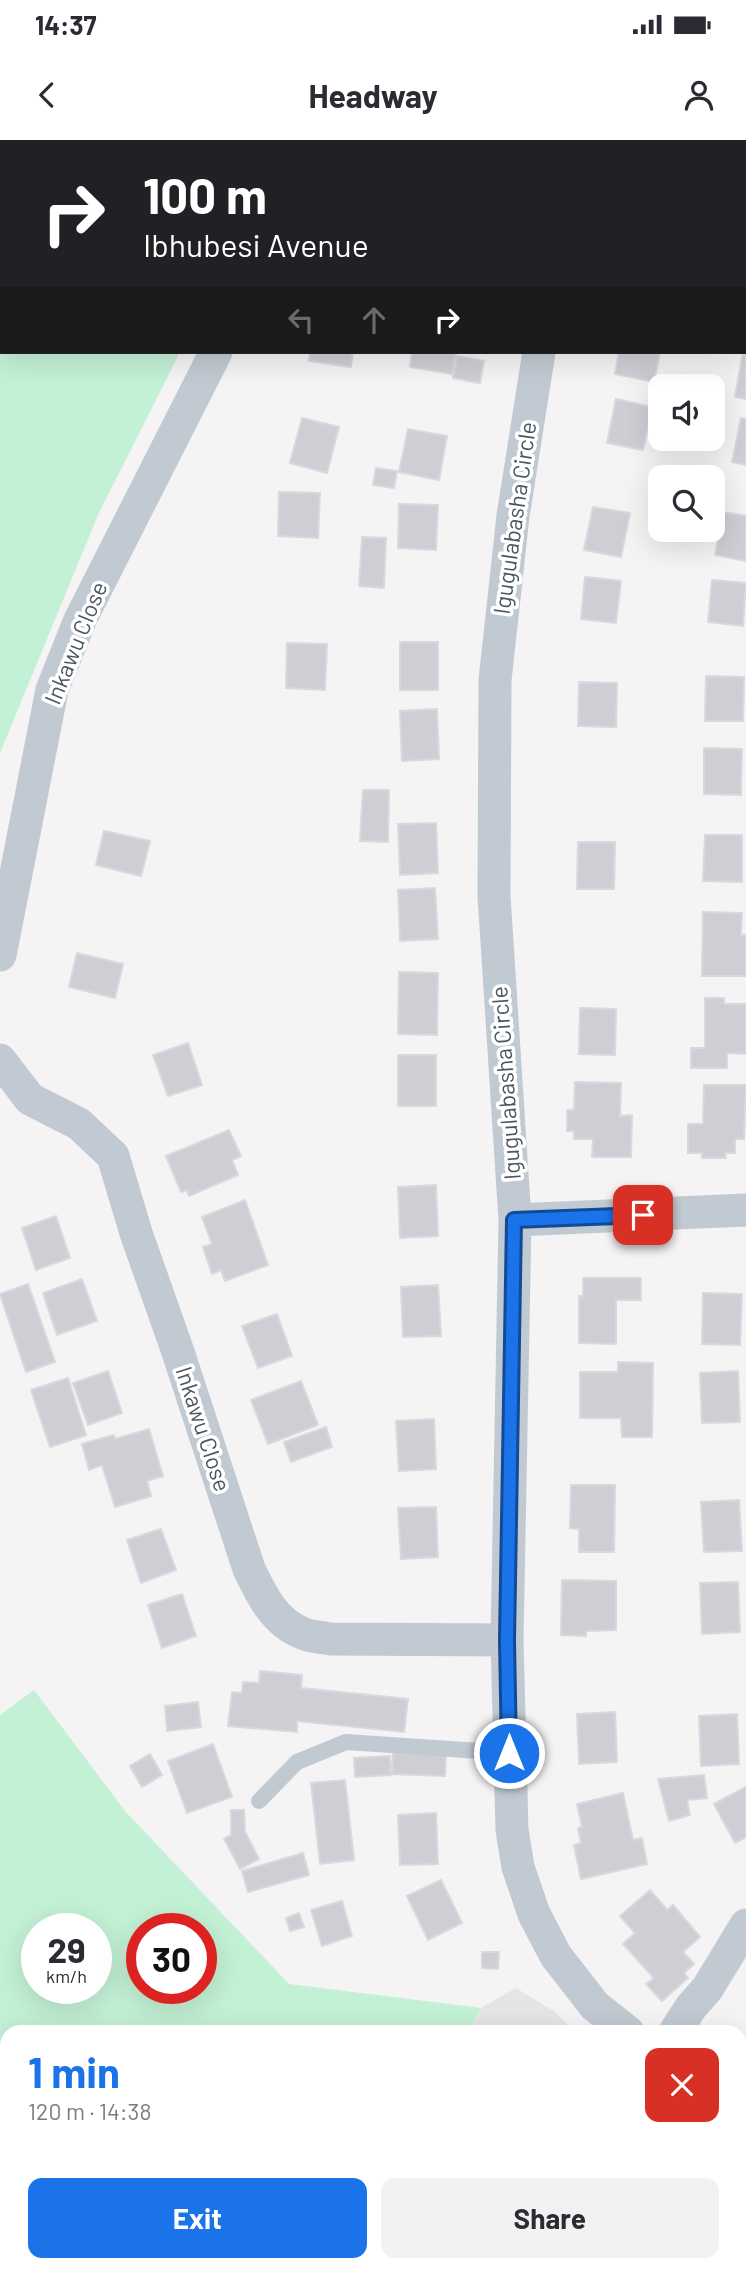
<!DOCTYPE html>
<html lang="en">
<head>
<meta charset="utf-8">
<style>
  body { margin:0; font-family:Barlow,sans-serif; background:#f2f2f3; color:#2b2b33; height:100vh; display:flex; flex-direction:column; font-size:26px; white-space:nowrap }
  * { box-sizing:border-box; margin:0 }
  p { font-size:23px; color:#7c7c81 }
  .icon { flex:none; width:38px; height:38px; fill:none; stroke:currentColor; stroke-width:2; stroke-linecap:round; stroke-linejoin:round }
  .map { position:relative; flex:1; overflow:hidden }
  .side { position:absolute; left:0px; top:1885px; width:747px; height:247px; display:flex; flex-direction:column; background:#fff; border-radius:21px 21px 0 0; box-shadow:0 7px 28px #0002 }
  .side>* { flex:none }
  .hud { position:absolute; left:0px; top:0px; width:747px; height:214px; box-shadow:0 7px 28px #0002; background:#202124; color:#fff; overflow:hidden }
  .controls { position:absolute; left:648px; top:234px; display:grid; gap:14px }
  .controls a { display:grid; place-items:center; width:77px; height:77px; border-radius:14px; background:#fff; box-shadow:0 7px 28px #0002; font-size:35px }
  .speed { position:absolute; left:21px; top:1773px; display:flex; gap:14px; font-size:35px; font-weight:700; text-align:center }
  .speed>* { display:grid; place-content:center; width:91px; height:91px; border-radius:50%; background:#fff; box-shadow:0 7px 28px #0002; line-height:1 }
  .speed small { font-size:18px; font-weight:400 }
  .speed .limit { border:10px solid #d22; background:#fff; color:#111 }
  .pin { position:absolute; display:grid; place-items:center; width:60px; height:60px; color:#fff; margin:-30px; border-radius:14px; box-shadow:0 4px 10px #0006 }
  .me { position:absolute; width:77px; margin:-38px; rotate:0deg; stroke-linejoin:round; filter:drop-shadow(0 0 5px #0008) }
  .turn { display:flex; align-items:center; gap:24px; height:147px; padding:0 28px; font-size:32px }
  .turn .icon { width:91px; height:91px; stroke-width:2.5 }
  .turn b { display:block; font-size:49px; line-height:60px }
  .lanes { display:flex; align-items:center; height:66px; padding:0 28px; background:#0003; justify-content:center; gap:35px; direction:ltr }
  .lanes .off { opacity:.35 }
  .round { display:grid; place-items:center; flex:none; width:74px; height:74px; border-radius:14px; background:#f2f2f3 }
  .summary { display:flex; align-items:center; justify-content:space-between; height:119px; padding:0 28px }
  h1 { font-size:42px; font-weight:700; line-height:52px; color:#1a73e8 }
  .cta { display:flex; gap:14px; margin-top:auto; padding:14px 28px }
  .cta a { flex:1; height:80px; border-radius:14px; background:#1a73e8; color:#fff; font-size:28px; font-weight:700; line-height:80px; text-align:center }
  .cta a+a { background:#f2f2f3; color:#2b2b33 }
  .status { display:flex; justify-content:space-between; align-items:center; height:49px; padding:0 35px; background:#fff; direction:ltr }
  .status svg { height:19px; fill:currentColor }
  header { display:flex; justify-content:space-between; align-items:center; height:91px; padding:0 28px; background:#fff; font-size:32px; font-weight:700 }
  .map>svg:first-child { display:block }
</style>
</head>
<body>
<div class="status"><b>14:37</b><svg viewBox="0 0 49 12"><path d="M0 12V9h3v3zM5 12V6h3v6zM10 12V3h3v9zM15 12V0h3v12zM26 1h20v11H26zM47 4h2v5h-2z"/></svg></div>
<header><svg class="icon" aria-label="back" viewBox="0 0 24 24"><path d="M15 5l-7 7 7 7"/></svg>Headway<svg class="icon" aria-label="person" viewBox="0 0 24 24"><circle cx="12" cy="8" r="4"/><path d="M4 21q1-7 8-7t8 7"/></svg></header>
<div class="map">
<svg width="746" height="2130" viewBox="0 0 746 2130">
  <rect width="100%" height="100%" fill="#f5f3f3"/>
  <!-- education -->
  <path fill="#e6e4e5" d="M516 1848 555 1872 574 1892H468L481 1868Z
    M740 2022 746 2023V2130H484L482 2125 740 2124Z"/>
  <!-- green -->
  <path fill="#c3f1d5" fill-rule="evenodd" d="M0 48 2 212H180L98 375 0 613Z
    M34 1550 125 1671 289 1844 481 1868 468 1892H7V2124H482L484 2130H0V1575ZM37 1788H96V1848H37ZM142 1788H201V1848H142Z"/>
  <!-- building -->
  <path fill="#cdcfd5" stroke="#d7d9de" stroke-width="2" d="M31 0H65L63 2Z
    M310 212H353L351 227 309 221Z
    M412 212H456L452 234 410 227Z
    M619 212H660L654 242 615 234Z
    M743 212 746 213V259L735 257Z
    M457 216 484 221 480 243 453 238Z
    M616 259 652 267 643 310 607 303Z
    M302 278 339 287 327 333 290 323Z
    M741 278 746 279V325L732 322Z
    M408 289 447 296 439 340 399 332Z
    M376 328 397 331 394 348 373 345Z
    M279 352 320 353 318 398 278 396Z
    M399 364 438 365 436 410 398 408Z
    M593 367 630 373 621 417 584 410Z
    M723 372 746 376V421L715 415Z
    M362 397 386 398 384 448 359 446Z
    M585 437 621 441 616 483 581 479Z
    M712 440 746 443 743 486 708 482Z
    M400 502H438V550H400Z
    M287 503 327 504 325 550 286 548Z
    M706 536 744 537 743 581H705Z
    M579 542 617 543 616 587 578 586Z
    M437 569 439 619 402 621 400 571Z
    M704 608 742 609 741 655 704 654Z
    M363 650H389L388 702 360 701Z
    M436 683 438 733 400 735 398 684Z
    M104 691 150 701 141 736 96 725Z
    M705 695H742V742L703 741Z
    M578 702H615L614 749H577Z
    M435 748 438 799 400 801 398 750Z
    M703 772 742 773 741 795H746V836H702Z
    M77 813 123 824 115 858 69 847Z
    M399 832 438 833 437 895 398 894Z
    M705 858H724V864H746V914L727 913V928H691V908H705Z
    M580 868 616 869 615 915 579 914Z
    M188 903 202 945 168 956 153 915Z
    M398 915H436V966H398Z
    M575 942 621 943 620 976 632 975 631 1017H592L593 999H574V991H567V970H574Z
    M704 945H746L744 999H735V1013H725L726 1018H702V1013H688V984H703Z
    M229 990 241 1016 232 1020 238 1035 189 1056 187 1050 181 1052 166 1016Z
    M436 1045 438 1096 400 1098 398 1047Z
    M245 1060 268 1125 225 1141 221 1130 212 1134 203 1107 212 1104 202 1077Z
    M56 1076 70 1118 36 1130 22 1088Z
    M583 1138H641V1160H616V1204L579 1203V1156H583Z
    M82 1139 97 1181 57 1195 43 1153Z
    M28 1144 55 1222 26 1232 0 1154Z
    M438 1145 441 1196 403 1197 401 1147Z
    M703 1153 742 1154 740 1205 702 1204Z
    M277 1174 292 1216 258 1228 242 1186Z
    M618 1222 653 1223 652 1297H622L621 1278H580V1232H618Z
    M108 1231 122 1273 88 1285 73 1243Z
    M738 1231 740 1282 702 1283 700 1233Z
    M68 1238 86 1295 50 1307 31 1250Z
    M301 1241 318 1285 268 1304 251 1260Z
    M434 1279 436 1329 399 1331 396 1281Z
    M326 1287 332 1307 291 1322 284 1302Z
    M149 1289 163 1336 147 1341 151 1356 115 1367 102 1325 89 1330 82 1304 114 1295 115 1299Z
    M571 1345H615L614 1412H579V1389L570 1388Z
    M739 1360 742 1411 704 1412 701 1362Z
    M436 1367 438 1417 401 1419 398 1368Z
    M161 1389 176 1430 141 1443 127 1400Z
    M562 1440 616 1441V1490L586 1491V1496L561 1495Z
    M738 1442 740 1492 702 1494 700 1443Z
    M182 1454 196 1496 162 1508 148 1465Z
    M260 1531 302 1535 301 1548 408 1559 404 1592 297 1581V1592L228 1586 232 1552 242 1553 243 1542 259 1543Z
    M198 1562 201 1587 167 1591 165 1566Z
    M615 1572 617 1622 579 1624 577 1574Z
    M737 1574 739 1624 701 1626 699 1576Z
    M213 1604 232 1657 187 1673 168 1621Z
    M393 1613 446 1614 445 1636 392 1634Z
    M150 1614 162 1635 142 1647 130 1626Z
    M390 1616 391 1635 355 1637 354 1618Z
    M704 1635 707 1658 687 1660 690 1675 669 1681 658 1639Z
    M345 1640 354 1720 320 1724 311 1643Z
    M746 1647V1697L735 1703 714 1664Z
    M623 1653 633 1700 642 1698 647 1724 581 1739 574 1705 581 1703 578 1688 582 1687 577 1664Z
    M231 1670H244L245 1692 259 1719 240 1729 224 1699 231 1695Z
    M436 1673 438 1724 400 1725 398 1675Z
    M303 1713 309 1735 248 1752 242 1731Z
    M441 1740 462 1783 428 1800 407 1756Z
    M650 1750 667 1770 673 1765 700 1797 683 1812 694 1824 684 1833 688 1838 662 1861 646 1844 654 1838 623 1804 635 1793 620 1776Z
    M342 1761 352 1796 322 1806 311 1770Z
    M299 1773 304 1787 290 1791 286 1778Z
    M482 1812H499L498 1829 482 1828Z
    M740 2050 746 2052V2108L740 2106Z
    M575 2124H630L629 2130H574Z
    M718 2124H722L733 2130H716Z"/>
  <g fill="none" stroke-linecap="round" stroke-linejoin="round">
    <!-- service -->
    <path stroke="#c1cad2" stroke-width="16" d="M259 1661 297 1622 346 1602 509 1613"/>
    <!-- minor -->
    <path stroke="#c1cad2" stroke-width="33" d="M577 2V0
      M539 212 513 376 495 540 494 756 515 1080 507 1500 512 1690 518 1727 534 1774 556 1816 595 1866 628 1892
      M0 815 52 550 80 480 216 212
      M0 920 30 959 79 984 113 1016 136 1093 177 1209 249 1429C261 1454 274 1482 302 1493 310 1497 321 1497 330 1499L507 1500
      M515 1080 746 1070
      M675 1892 691 1867 707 1849 746 1785
      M740 1958 746 1960"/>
  </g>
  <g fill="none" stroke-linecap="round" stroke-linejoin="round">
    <defs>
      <path id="route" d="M509 1613 507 1500 514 1080 643 1075"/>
    </defs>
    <!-- route casing -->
    <use href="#route" stroke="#114b97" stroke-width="18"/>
    <!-- route -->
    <use href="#route" stroke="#1a73e8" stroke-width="12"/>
  </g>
  <g text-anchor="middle" stroke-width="7" stroke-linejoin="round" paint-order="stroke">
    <!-- street labels -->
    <g font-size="23" fill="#4a5661" stroke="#fff">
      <text transform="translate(515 378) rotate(-82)" y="8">Igugulabasha Circle</text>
      <text transform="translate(76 503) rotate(-68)" y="8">Inkawu Close</text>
      <text transform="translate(506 943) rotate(-94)" y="8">Igugulabasha Circle</text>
      <text transform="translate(203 1289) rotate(72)" y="8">Inkawu Close</text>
    </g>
  </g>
</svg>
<div class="controls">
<a><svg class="icon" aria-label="sound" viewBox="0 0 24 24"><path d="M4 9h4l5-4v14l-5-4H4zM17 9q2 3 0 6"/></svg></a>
<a><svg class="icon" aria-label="search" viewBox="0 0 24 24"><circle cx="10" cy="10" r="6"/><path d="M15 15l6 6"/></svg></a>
</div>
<div class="speed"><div>29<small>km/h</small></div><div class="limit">30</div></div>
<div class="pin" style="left:643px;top:1075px;background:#d93025"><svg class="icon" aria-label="arrive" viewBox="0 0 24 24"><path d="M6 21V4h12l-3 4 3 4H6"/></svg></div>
<svg class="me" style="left:509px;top:1613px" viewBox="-20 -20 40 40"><circle r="17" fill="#1a73e8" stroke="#fff" stroke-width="3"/><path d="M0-11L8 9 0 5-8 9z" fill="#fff"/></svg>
<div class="hud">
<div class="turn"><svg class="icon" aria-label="right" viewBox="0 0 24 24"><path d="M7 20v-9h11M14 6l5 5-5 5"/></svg><div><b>100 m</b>Ibhubesi Avenue</div></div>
<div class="lanes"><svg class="icon off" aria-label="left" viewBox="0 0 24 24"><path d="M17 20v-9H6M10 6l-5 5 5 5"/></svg><svg class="icon off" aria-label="ahead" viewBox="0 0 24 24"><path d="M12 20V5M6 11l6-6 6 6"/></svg><svg class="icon" aria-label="right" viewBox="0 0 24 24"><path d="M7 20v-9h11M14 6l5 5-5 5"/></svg></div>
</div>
<section class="side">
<div class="summary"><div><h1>1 min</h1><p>120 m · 14:38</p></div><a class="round" style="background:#d93025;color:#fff"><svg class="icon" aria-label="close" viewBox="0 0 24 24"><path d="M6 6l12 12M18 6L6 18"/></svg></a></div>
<div class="cta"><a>Exit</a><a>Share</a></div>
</section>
</div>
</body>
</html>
